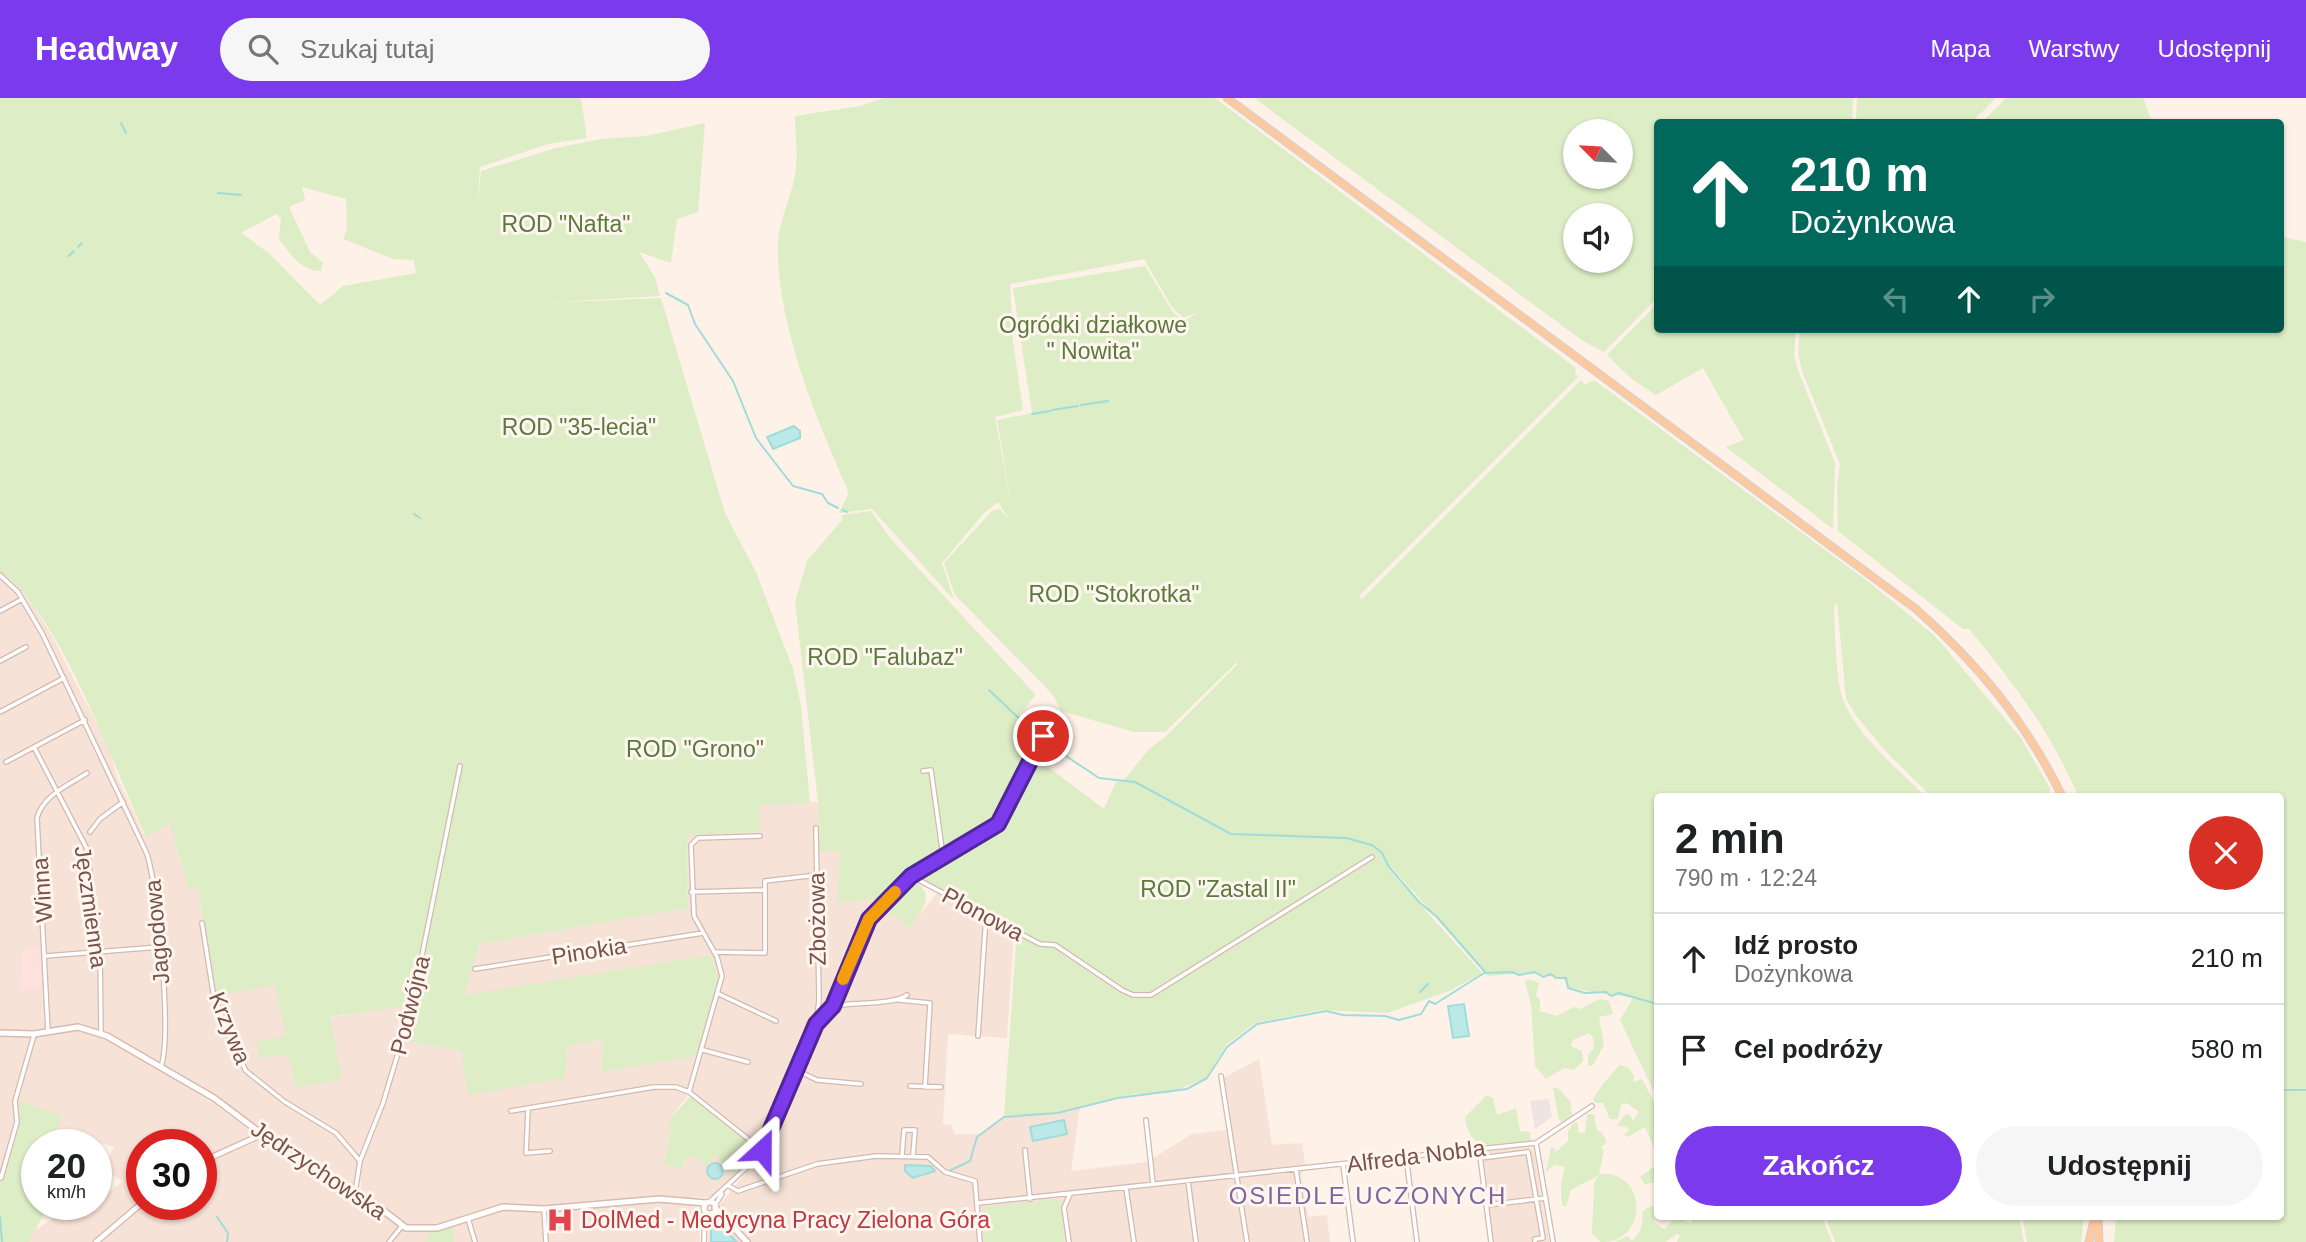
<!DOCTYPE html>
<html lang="pl">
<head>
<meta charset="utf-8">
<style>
  body { margin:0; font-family:Arial,sans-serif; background:#f6f6f6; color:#202124; height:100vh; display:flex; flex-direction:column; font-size:26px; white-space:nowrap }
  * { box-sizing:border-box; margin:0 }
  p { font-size:23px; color:#757577 }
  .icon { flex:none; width:38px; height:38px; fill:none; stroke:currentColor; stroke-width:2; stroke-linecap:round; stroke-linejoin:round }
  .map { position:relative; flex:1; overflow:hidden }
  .drawer { position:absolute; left:1654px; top:695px; width:630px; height:427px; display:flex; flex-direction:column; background:#fff; border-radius:7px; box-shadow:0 2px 5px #0004 }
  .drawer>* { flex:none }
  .hud { position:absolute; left:1654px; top:21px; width:630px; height:214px; border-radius:7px; box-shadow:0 2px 5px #0004; background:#00695c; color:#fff; overflow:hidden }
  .needle { width:46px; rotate:294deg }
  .buttons { position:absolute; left:1563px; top:21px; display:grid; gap:14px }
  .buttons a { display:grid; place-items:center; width:70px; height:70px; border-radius:50%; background:#fff; box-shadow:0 2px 5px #0004; font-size:35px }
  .speed { position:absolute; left:21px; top:1031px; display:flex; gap:14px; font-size:35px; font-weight:700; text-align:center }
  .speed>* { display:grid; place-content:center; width:91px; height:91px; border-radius:50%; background:#fff; box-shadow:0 2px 5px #0004; line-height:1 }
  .speed small { font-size:18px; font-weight:400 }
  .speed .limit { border:10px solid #d22; background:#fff; color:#111 }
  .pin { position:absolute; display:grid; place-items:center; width:60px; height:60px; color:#fff; margin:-30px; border:4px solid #fff; border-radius:50%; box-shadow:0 2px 7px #0007 }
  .me { position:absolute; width:77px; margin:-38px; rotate:24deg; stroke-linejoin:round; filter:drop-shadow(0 0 5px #0008) }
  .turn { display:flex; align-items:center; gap:24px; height:147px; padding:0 21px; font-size:32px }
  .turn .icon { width:91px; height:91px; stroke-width:2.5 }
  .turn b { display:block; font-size:49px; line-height:60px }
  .lanes { display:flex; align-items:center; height:66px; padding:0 21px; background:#0003; justify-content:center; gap:35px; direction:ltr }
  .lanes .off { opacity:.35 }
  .round { display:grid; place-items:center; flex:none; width:74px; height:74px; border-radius:37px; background:#f6f6f6 }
  .summary { display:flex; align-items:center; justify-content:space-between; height:119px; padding:0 21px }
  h1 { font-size:42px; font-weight:700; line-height:52px }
  .button { display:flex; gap:14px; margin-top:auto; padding:14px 21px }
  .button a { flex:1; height:80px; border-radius:42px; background:#7c3aed; color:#fff; font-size:28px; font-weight:700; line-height:80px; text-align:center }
  .button a+a { background:#f6f6f6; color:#202124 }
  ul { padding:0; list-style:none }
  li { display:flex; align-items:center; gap:21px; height:91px; padding:0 21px; border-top:2px solid #e0e0e0 }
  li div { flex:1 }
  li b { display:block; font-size:26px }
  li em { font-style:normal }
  header { display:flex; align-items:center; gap:42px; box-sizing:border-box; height:98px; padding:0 35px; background:#7c3aed; color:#fff }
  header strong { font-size:33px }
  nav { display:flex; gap:38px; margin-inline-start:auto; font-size:24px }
  .search { width:490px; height:63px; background:#f6f6f6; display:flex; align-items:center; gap:18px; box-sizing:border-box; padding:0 24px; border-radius:38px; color:#757577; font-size:26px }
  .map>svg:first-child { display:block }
</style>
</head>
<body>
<header>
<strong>Headway</strong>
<div class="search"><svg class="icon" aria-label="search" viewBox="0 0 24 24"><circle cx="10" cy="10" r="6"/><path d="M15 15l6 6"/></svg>Szukaj tutaj</div>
<nav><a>Mapa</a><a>Warstwy</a><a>Udostępnij</a></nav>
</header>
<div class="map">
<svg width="2306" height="1144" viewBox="0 0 2306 1144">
  <rect width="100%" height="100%" fill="#fef1e8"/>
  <!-- residential -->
  <path fill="#f6e2d6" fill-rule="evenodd" d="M7 479 33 507 53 540 107 646 118 681 145 739 170 724 188 789 198 788 206 854 275 887 285 927 408 907 390 975 359 1063 405 943 461 953 469 996 564 980 568 947 603 942 601 973 697 958 719 883 711 857 465 898 480 846 688 810 687 737 760 734V707L818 704 820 753 840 752 837 805 882 800 883 809 908 830 939 793 1014 833 1007 940 948 936 943 1026 951 1027 955 1036H979L1004 1018 1044 1016 1080 1008 1071 1073 1147 1064 1192 1036 1226 1032 1220 982 1259 961 1272 1047 1302 1045 1305 1066 1301 1078 1308 1119 1327 1117 1330 1144H708L709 1126 720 1106 746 1075 742 1070 757 1053 691 998 696 962 686 1000 666 1025 671 1026V1031L664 1066 684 1068 687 1058H716L734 1077 710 1099 694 1100 693 1105 699 1115 700 1144H29L34 1133 72 1108 82 1115 123 1083 102 1072 114 1049 79 1039 76 1046 53 1038 61 1018 19 1002 20 1024 4 1081H0V938H36L83 932 112 941 211 1004 310 1076 356 1101 361 1093 360 1064 356 1093 310 1068 194 986 102 933 81 927 30 934 0 933V482ZM142 1046H201V1106H142Z
    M1530 1049 1534 1053 1549 1144H1490L1478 1053Z"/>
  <!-- commercial -->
  <path fill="#fee0dc" d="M41 850V879H45V891H21L22 851Z"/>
  <!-- industrial -->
  <path fill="#eee5e2" d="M1549 1001 1552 1019 1535 1031 1530 1003Z"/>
  <!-- green -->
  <path fill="#ddedc5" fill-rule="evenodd" d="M0 0H581L587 40 548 46 480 69 477 115 481 73 556 50 601 41 646 38 705 25 698 114 677 121 671 165 639 154 655 179 660 198 543 205 661 200 725 415 756 474 793 571 801 608 810 705 760 707V734L687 737 688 810 480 846 465 897 711 857 719 883 697 958 601 974 603 942 568 947 565 980 468 997 461 953 405 943 414 907 330 919 342 981 297 990 288 957 260 960 256 944 286 938 275 887 216 898 206 854 198 789 188 790 170 725 146 739C112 666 64 521 0 473ZM302 89 346 101 347 131 343 141 393 161 414 162 416 175 343 188 320 207 270 156 241 135 276 116 281 121 279 141C290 155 300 173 321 173L323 165 310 154 289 109 305 102Z
    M884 0H1215L1576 270 1575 276 1579 278 1360 497 1361 502 1581 282 1585 287 1594 282 1870 485 1935 538 2021 640 2051 692 2046 698H1931L1890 658 1857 619 1846 601 1837 505 1834 507C1835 531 1835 583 1844 604 1859 640 1898 671 1925 698H1657V1000L1620 922 1633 900 1569 890 1563 880 1527 875 1488 878 1387 764 1388 771 1482 875 1451 892 1388 915 1322 912 1255 925 1227 946 1206 980 1169 995 1135 996 1044 1016 1004 1018 1017 832 916 778 998 733 1035 659 1104 711 1116 684 1123 683 1149 651 1165 639 1237 567V564L1165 634H1134L1061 613 1053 597 955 497 944 465 993 412 1000 411 1012 426 998 404 984 415 942 465 954 502 872 411 839 415 848 397 847 390C816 321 775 221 778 144 779 124 790 102 794 82 799 62 795 38 795 18L860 8ZM1144 161 1172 209 1183 220 1199 214 1185 222 1174 216 1145 168 1013 190 1032 315 997 322 1014 423 995 319 1023 312 1013 244 1010 186Z
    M1254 0H1853L1852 24H1657V200L1604 254 1583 243ZM1620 33V79H1575V33ZM1575 117H1620V163H1575Z
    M1857 0H1996L1972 24H1856Z
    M2006 0H2143L2152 24H1982Z
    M2280 138 2306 144V1144H2114L2116 1118H2280V698H2078C2052 635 2012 583 1969 531H1963L1838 433 1837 389 1840 366 1803 276 1798 255 1800 231H2280Z
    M1657 206V231H1796L1794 258 1799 275 1835 365 1833 431 1726 349 1744 342 1703 270 1656 297 1633 282 1607 257Z
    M871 413 890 440 1036 597 1019 617 1040 638 1002 716 992 727 910 771 909 776 882 800 837 805 840 752 820 754 818 704 795 504 807 463 842 422V417Z
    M910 782C939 794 922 813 909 830L883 809Z
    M1528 881 1539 885 1536 898 1540 902V913L1557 918 1574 909 1580 911 1599 901 1609 903 1613 916 1599 919 1604 947 1593 967 1588 968V957L1594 950 1593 940 1589 935 1573 942 1571 948 1582 953 1583 963 1574 972 1564 970 1546 981 1535 968 1531 907 1525 884Z
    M1620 967 1629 970 1634 978 1633 984 1642 981 1657 1010V1057L1645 1029 1628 1039 1624 1037 1629 1032 1626 1029 1617 1028 1624 1017 1629 1016 1633 1023 1639 1014 1627 1005 1621 1007 1618 1021H1610L1603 1005H1595L1593 1001C1601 988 1609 978 1620 967Z
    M1553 990H1558L1570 1003 1572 1017 1564 1025 1559 1022Z
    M1487 997 1493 1000 1497 1017 1516 1010 1520 1033 1530 1034 1531 1043C1501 1046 1469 1059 1465 1019Z
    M691 998 757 1050 753 1059 734 1077 716 1058 705 1068 696 1059 688 1058 682 1070 664 1066 671 1031V1026L666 1025Z
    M19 1002 62 1018 49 1046H37L34 1080 37 1106H49L29 1144H0V1081H4L20 1024Z
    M1587 1016H1594L1597 1033 1602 1034 1607 1044 1601 1049 1604 1052 1599 1076C1646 1070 1651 1144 1601 1144L1592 1136 1594 1085 1599 1077 1571 1092 1566 1109 1563 1108C1559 1094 1561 1083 1565 1069L1554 1067 1546 1074 1551 1050H1555V1055L1568 1043V1033L1574 1024 1578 1025V1034L1585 1035Z
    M1653 1069H1657V1084L1645 1086 1640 1079Z
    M1058 1101 1062 1108 1064 1144H984L982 1113 984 1109Z
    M1651 1108 1654 1109V1124L1664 1131 1676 1120 1691 1125 1694 1120 1701 1118H1822L1832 1144H1677L1680 1137 1677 1136 1665 1144H1615L1628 1138 1632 1143C1640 1136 1644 1125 1642 1114Z
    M1825 1118H2019L2024 1144H1835Z
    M2022 1118H2084L2081 1144H2027Z
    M453 1129 454 1144H424L432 1133Z"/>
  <!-- water -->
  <path fill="#bbe9e7" stroke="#a0dcda" stroke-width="2" d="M794 328 800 333V340L773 351 767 339Z
    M1464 906 1469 938 1453 940 1448 908Z
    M1064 1022 1067 1036 1033 1043 1030 1029Z
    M707 1073a8 8 0 1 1 16 0a8 8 0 1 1-16 0Z
    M905 1067 931 1068 935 1073 913 1080 905 1073Z
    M716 1124 737 1144H711V1131Z"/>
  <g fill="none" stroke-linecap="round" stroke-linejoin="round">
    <!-- stream -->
    <path stroke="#a0dcda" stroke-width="2" d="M121 25 126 35
      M218 95 241 97
      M78 149 82 145
      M69 158 74 153
      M666 195 688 207 695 226 733 283 756 340 793 388 822 396 828 405 838 410
      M1081 307 1108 303
      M1052 312 1078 308
      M1032 316 1050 313
      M842 412 847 414
      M414 416 420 420
      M989 592 1040 640
      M1045 644 1099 680 1135 684 1231 736 1346 740 1372 747 1381 754
      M1382 755 1389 769 1419 804 1437 819 1485 874
      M1420 894 1428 886
      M2280 992H2306
      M949 1073 970 1063 977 1039 1004 1019 1057 1015 1118 1000 1187 991 1207 980 1227 949 1257 926 1326 913 1343 917 1385 918 1399 922 1421 916 1429 903 1435 906 1484 875 1512 874 1519 877 1535 874 1543 879 1551 876 1556 880H1566L1568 890 1585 895 1606 894 1611 898 1619 895 1657 906
      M0 1119 2 1143
      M217 1119 228 1135 227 1144"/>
    <defs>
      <path id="minor" d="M0 477 18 494 43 537 147 756C158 791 172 936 161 969
        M0 513 22 501
        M0 563 26 549
        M0 614 64 580
        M35 651 87 751 100 852 101 935
        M6 664 85 622
        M923 673 931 672 943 758
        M90 734 100 721 123 704
        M911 778 1040 846 1055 847 1122 892 1133 897H1151L1372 759
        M691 794 765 792
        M202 825 213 894 233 948 246 973 285 1004 336 1035 360 1063
        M714 854 765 855V783L817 777
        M46 858 159 849
        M475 871 703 835
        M719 896 776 923
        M899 902 930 905 925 989
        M834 908C853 904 894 907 907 897
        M818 924 833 908 855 851 874 815 911 778 998 726 1054 619
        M48 934 37 720C43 697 69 687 87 675
        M978 938 986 818
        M703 952 748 964
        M796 972 817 982 861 986
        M1221 978 1247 1144
        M910 988 941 989
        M689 994 722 878 717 859 694 818 691 747 698 740 760 738
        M528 1012 526 1055 550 1053
        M511 1013 654 989H676L689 994 762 1052
        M1146 1022 1153 1086
        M1536 1045 1553 1144
        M1479 1050 1491 1144
        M1025 1052 1030 1101
        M902 1057 904 1032H915L913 1057
        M1406 1058 1417 1144
        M1481 1060 1528 1054 1543 1140 1535 1141V1144
        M1343 1067 1353 1144
        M1296 1072 1307 1144
        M1 1080 17 1024 15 1003 34 937
        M1188 1083 1196 1144
        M729 1088 738 1093 817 1066 876 1058 928 1059 945 1074 975 1083 980 1144
        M1126 1090 1134 1144
        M355 1095 360 1063 383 1005 411 912 460 668
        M709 1104 758 1059 816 926 819 902 816 730
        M978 1105 1536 1045 1592 1008
        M715 1107 722 1096
        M1487 1107 1546 1100
        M544 1111 546 1144
        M468 1120 475 1144
        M704 1128 710 1116
        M971 1129 979 1126
        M389 1144 402 1128
        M704 1144 705 1114
        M1069 1144 1064 1110 1070 1096"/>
      <path id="tertiary" d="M201 1064 263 1036
        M96 1144 142 1105"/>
      <path id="secondary" d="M0 935 34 936 78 929 107 938 214 1000 298 1063 375 1106 406 1130H437L503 1109 544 1111 659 1101 706 1105
        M704 1110a6 6 0 1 1 12 0a6 6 0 1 1-12 0Z
        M715 1110 747 1144"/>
      <path id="primary" d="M1227 0 1916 511C1978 566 2026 624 2062 698
        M2098 1118 2099 1144
        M2089 1144 2095 1118"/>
    </defs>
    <!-- minor casing -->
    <use href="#minor" stroke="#d4b9af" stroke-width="6"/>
    <!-- tertiary casing -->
    <use href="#tertiary" stroke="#d4b9af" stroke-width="7"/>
    <!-- secondary casing -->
    <use href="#secondary" stroke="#d9baaf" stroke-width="8"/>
    <!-- primary casing -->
    <use href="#primary" stroke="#dacfcc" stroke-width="9"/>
    <!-- minor -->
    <use href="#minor" stroke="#fff" stroke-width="3.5"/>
    <!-- tertiary -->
    <use href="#tertiary" stroke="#fff" stroke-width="4.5"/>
    <!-- secondary -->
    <use href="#secondary" stroke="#fff" stroke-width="5"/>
    <!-- primary -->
    <use href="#primary" stroke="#ffc99e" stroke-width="6"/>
  </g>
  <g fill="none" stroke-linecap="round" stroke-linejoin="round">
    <defs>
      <path id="route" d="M762 1052 816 926 833 908 869 821 911 778 998 726 1043 638"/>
    </defs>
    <!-- route casing -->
    <use href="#route" stroke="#51269a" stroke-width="18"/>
    <!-- route -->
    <use href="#route" stroke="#7c3aed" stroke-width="12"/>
    <!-- slow -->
    <path stroke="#f59e0b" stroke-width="12" d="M843 881 869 821 895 794"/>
  </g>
  <!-- icons -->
  <defs>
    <symbol id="hospital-bare" viewBox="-9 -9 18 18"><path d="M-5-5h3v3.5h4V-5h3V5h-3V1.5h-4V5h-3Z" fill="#e0444e" stroke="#fff6f0" stroke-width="2.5" paint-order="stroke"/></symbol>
  </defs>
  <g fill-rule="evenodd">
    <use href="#hospital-bare" x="541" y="1103" width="38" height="38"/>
  </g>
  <g text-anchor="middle" stroke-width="6" stroke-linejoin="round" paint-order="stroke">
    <!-- park labels -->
    <g font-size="23" fill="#5b7a3e" stroke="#fff6f0">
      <text x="566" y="134">ROD "Nafta"</text>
      <text x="1093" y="235">Ogródki działkowe<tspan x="1093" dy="26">" Nowita"</tspan></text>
      <text x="579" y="337">ROD "35-lecia"</text>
      <text x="1114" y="504">ROD "Stokrotka"</text>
      <text x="885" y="567">ROD "Falubaz"</text>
      <text x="695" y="659">ROD "Grono"</text>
      <text x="1218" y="799">ROD "Zastal II"</text>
    </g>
    <!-- street labels -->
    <g font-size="23" fill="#7a524a" stroke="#fff6f0">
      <text transform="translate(42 792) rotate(-94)" y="8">Winna</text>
      <text transform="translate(91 809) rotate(82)" y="8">Jęczmienna</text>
      <text transform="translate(983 816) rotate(28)" y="8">Plonowa</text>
      <text transform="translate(817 821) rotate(-91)" y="8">Zbożowa</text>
      <text transform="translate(157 834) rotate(-95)" y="8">Jagodowa</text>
      <text transform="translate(589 853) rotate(-9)" y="8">Pinokia</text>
      <text transform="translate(410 907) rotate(-76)" y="8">Podwójna</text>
      <text transform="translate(230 930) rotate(68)" y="8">Krzywa</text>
      <text transform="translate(1416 1058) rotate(-7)" y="8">Alfreda Nobla</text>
      <text transform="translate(319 1072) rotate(34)" y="8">Jędrzychowska</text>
    </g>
    <!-- health labels -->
    <g font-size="23" fill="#be3a42" stroke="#fff6f0" text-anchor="start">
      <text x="581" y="1130">DolMed - Medycyna Pracy Zielona Góra</text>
    </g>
    <!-- neighbourhood labels -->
    <g font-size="24" letter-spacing="2" fill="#80669d" stroke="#fff6f0">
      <text x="1368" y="1106">OSIEDLE UCZONYCH</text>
    </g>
  </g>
</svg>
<div class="buttons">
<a><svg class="needle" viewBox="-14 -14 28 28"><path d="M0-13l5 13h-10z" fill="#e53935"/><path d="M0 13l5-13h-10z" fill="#757577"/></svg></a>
<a><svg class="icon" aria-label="sound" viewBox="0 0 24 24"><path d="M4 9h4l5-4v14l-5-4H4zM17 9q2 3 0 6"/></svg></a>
</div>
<div class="speed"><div>20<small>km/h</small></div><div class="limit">30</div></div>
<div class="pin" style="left:1043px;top:638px;background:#d93025"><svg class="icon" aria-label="arrive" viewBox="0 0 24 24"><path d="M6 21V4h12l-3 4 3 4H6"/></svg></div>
<svg class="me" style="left:762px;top:1052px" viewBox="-20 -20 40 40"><path d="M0-17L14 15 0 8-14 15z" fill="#7c3aed" stroke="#fff" stroke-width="4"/></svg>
<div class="hud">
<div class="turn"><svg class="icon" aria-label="ahead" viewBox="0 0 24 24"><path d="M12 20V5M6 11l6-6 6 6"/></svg><div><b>210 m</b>Dożynkowa</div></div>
<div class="lanes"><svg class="icon off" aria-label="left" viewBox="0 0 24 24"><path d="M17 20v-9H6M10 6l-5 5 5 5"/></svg><svg class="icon" aria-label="ahead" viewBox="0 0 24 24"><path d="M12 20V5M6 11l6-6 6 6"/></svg><svg class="icon off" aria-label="right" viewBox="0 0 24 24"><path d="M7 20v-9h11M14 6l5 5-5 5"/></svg></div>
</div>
<section class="drawer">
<div class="summary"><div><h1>2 min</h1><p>790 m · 12:24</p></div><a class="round" style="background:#d93025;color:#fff"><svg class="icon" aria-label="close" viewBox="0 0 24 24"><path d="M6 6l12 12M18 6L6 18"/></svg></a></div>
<ul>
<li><svg class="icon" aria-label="ahead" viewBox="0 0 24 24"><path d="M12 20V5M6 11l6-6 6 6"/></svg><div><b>Idź prosto</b><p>Dożynkowa</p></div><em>210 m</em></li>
<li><svg class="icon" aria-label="arrive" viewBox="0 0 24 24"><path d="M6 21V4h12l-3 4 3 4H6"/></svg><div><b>Cel podróży</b></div><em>580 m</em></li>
</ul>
<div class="button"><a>Zakończ</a><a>Udostępnij</a></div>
</section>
</div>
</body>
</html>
